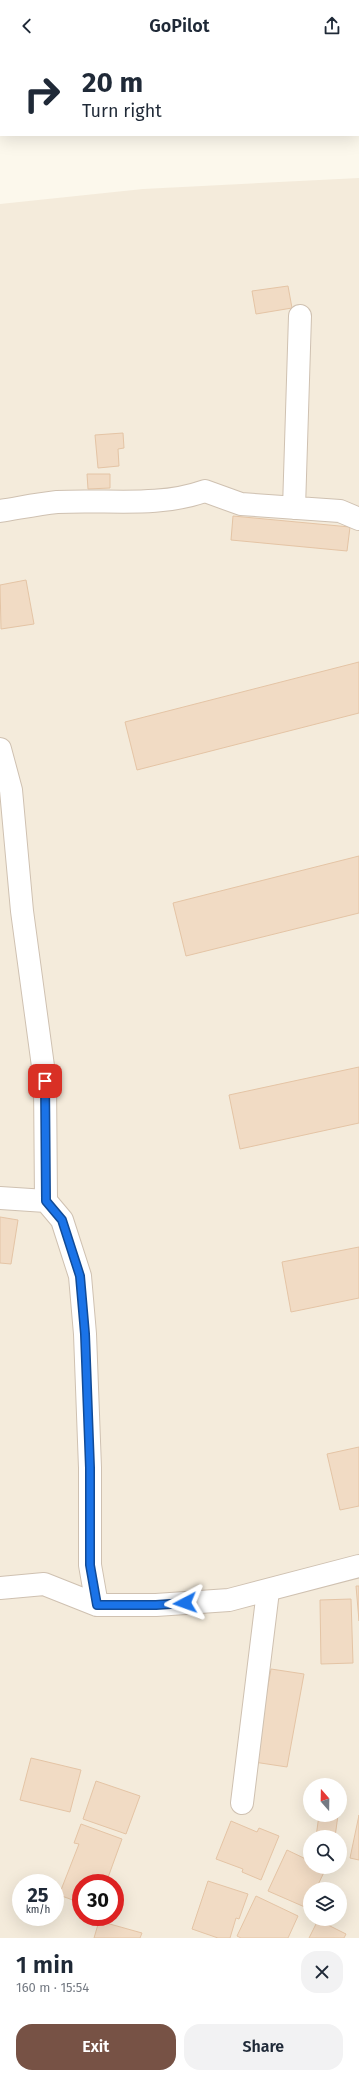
<!DOCTYPE html>
<html lang="en">
<head>
<meta charset="utf-8">
<style>
  body { margin:0; font-family:"Fira Sans",sans-serif; background:#f2f2f3; color:#1f2937; height:100vh; display:flex; flex-direction:column; font-size:15px; white-space:nowrap }
  * { box-sizing:border-box; margin:0 }
  p { font-size:13px; color:#747a83 }
  .icon { flex:none; width:22px; height:22px; fill:none; stroke:currentColor; stroke-width:2; stroke-linecap:round; stroke-linejoin:round }
  .map { position:relative; height:1886px; overflow:hidden }
  .panel { display:flex; flex-direction:column; background:#fff; flex:1 }
  .panel>* { flex:none }
  .banner { position:absolute; left:0px; top:0px; width:359px; height:84px; box-shadow:0 4px 16px #0002; background:#fff; color:#1f2937; overflow:hidden }
  .needle { width:26px; rotate:340deg }
  .controls { position:absolute; left:303px; top:1726px; display:grid; gap:8px }
  .controls a { display:grid; place-items:center; width:44px; height:44px; border-radius:50%; background:#fff; box-shadow:0 4px 16px #0002; font-size:20px }
  .speed { position:absolute; left:12px; top:1822px; display:flex; gap:8px; font-size:20px; font-weight:700; text-align:center }
  .speed>* { display:grid; place-content:center; width:52px; height:52px; border-radius:50%; background:#fff; box-shadow:0 4px 16px #0002; line-height:1 }
  .speed small { font-size:10px; font-weight:400 }
  .speed .limit { border:6px solid #d22; background:#fff; color:#111 }
  .pin { position:absolute; display:grid; place-items:center; width:34px; height:34px; color:#fff; margin:-17px; border-radius:8px; box-shadow:0 2px 6px #0006 }
  .me { position:absolute; width:44px; margin:-22px; rotate:266deg; stroke-linejoin:round; filter:drop-shadow(0 0 3px #0008) }
  .turn { display:flex; align-items:center; gap:14px; height:84px; padding:0 16px; font-size:18px }
  .turn .icon { width:52px; height:52px; stroke-width:2.5 }
  .turn b { display:block; font-size:28px; line-height:34px }
  .round { display:grid; place-items:center; flex:none; width:42px; height:42px; border-radius:16px; background:#f2f2f3 }
  .summary { display:flex; align-items:center; justify-content:space-between; height:68px; padding:0 16px }
  h1 { font-size:24px; font-weight:600; line-height:30px }
  .primary-button { display:flex; gap:8px; margin-top:auto; padding:8px 16px }
  .primary-button a { flex:1; height:46px; border-radius:16px; background:#775245; color:#fff; font-size:16px; font-weight:600; line-height:46px; text-align:center }
  .primary-button a+a { background:#f2f2f3; color:#1f2937 }
  header { display:flex; justify-content:space-between; align-items:center; height:52px; padding:0 16px; background:#fff; font-size:18px; font-weight:600 }
  .map>svg:first-child { display:block }
</style>
</head>
<body>
<header><svg class="icon" aria-label="back" viewBox="0 0 24 24"><path d="M15 5l-7 7 7 7"/></svg>GoPilot<svg class="icon" aria-label="share" viewBox="0 0 24 24"><path d="M12 15V3M7 8l5-5 5 5M5 13v7h14v-7"/></svg></header>
<div class="map">
<svg width="359" height="1886" viewBox="0 0 359 1886">
  <rect width="100%" height="100%" fill="#fcf8ec"/>
  <!-- residential -->
  <path fill="#f4ebdb" fill-rule="evenodd" d="M359 126V1886H0V152L143 137ZM310 1733H340V1763H310ZM310 1785H340V1815H310ZM21 1831H55V1865H21ZM81 1831H115V1865H81ZM310 1837H340V1867H310Z"/>
  <!-- building -->
  <path fill="#f1dbc4" stroke="#e4c4a5" d="M288 234 292 256 256 262 252 239Z
    M123 381 124 396 118 397 119 414 98 416 95 383Z
    M87 422H110V436L88 437Z
    M233 464 350 475 347 499 231 488Z
    M26 528 34 572 1 577 0 533Z
    M359 610V661L137 718 125 670Z
    M359 804V861L186 904 173 851Z
    M359 1015V1071L240 1097 229 1043Z
    M0 1165 18 1168 11 1212 0 1211Z
    M359 1195V1246L291 1260 282 1210Z
    M359 1395V1454L340 1458 327 1402Z
    M356 1534H359V1569Z
    M351 1547 353 1611 321 1612 320 1548Z
    M271 1617 304 1622 287 1715 254 1710Z
    M31 1706 81 1718 70 1760 20 1748Z
    M96 1729 140 1744 126 1782 83 1767Z
    M319 1763H338L335 1785H316Z
    M359 1763V1808L350 1806Z
    M231 1769 257 1780 259 1776 279 1784 261 1828 242 1820 243 1817 216 1807Z
    M81 1772 122 1787 106 1831H81V1851L59 1843 79 1792 74 1791Z
    M287 1798 310 1809V1815L326 1816 316 1837H310V1851L307 1856 268 1839Z
    M208 1829 248 1842 239 1867 236 1866 230 1886H218L192 1877Z
    M256 1844 298 1864 288 1886H241L237 1884Z
    M318 1868 346 1882 344 1886H309Z
    M99 1869 142 1881 140 1886H94Z"/>
  <g fill="none" stroke-linecap="round" stroke-linejoin="round">
    <defs>
      <path id="minor" d="M294 456 300 264
        M0 459C19 456 38 452 57 450 107 447 157 456 205 439L241 452 340 459 359 467
        M0 697 11 738 22 859 45 1029 46 1149 0 1146
        M46 1149 62 1168 80 1224 85 1282 90 1416V1513L97 1553H156L229 1548 359 1514
        M0 1536 44 1532 97 1553
        M242 1751 268 1539"/>
    </defs>
    <!-- minor casing -->
    <use href="#minor" stroke="#cfc1b1" stroke-width="24"/>
    <!-- minor -->
    <use href="#minor" stroke="#fff" stroke-width="22"/>
  </g>
  <g fill="none" stroke-linecap="round" stroke-linejoin="round">
    <defs>
      <path id="route" d="M45 1029 46 1149 62 1168 80 1224 85 1282 90 1416V1513L97 1553H156L185 1551"/>
    </defs>
    <!-- route casing -->
    <use href="#route" stroke="#114b97" stroke-width="10"/>
    <!-- route -->
    <use href="#route" stroke="#1a73e8" stroke-width="7"/>
  </g>
</svg>
<div class="controls">
<a><svg class="needle" viewBox="-14 -14 28 28"><path d="M0-13l5 13h-10z" fill="#e53935"/><path d="M0 13l5-13h-10z" fill="#747a83"/></svg></a>
<a><svg class="icon" aria-label="search" viewBox="0 0 24 24"><circle cx="10" cy="10" r="6"/><path d="M15 15l6 6"/></svg></a>
<a><svg class="icon" aria-label="layers" viewBox="0 0 24 24"><path d="M12 4l9 5-9 5-9-5zM3 14l9 5 9-5"/></svg></a>
</div>
<div class="speed"><div>25<small>km/h</small></div><div class="limit">30</div></div>
<div class="pin" style="left:45px;top:1029px;background:#d93025"><svg class="icon" aria-label="arrive" viewBox="0 0 24 24"><path d="M6 21V4h12l-3 4 3 4H6"/></svg></div>
<svg class="me" style="left:185px;top:1551px" viewBox="-20 -20 40 40"><path d="M0-17L14 15 0 8-14 15z" fill="#1a73e8" stroke="#fff" stroke-width="4"/></svg>
<div class="banner">
<div class="turn"><svg class="icon" aria-label="right" viewBox="0 0 24 24"><path d="M7 20v-9h11M14 6l5 5-5 5"/></svg><div><b>20 m</b>Turn right</div></div>
</div>
</div>
<section class="panel">
<div class="summary"><div><h1>1 min</h1><p>160 m · 15:54</p></div><a class="round"><svg class="icon" aria-label="close" viewBox="0 0 24 24"><path d="M6 6l12 12M18 6L6 18"/></svg></a></div>
<div class="primary-button"><a>Exit</a><a>Share</a></div>
</section>
</body>
</html>
